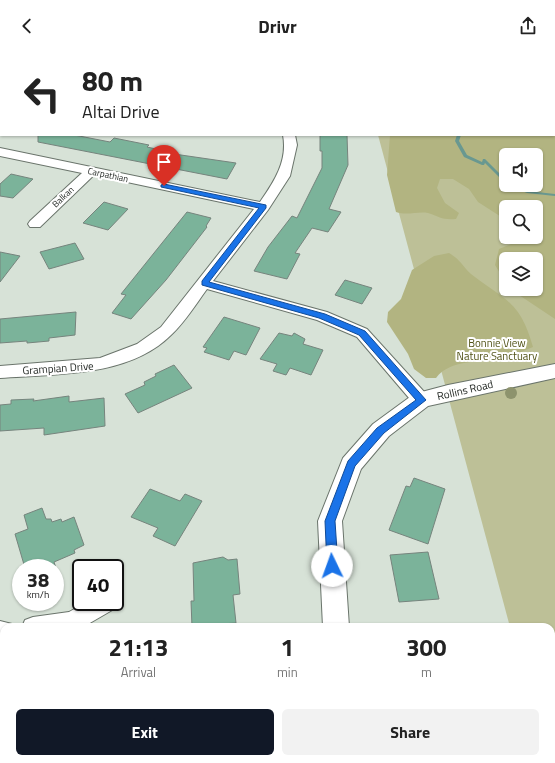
<!DOCTYPE html>
<html lang="en">
<head>
<meta charset="utf-8">
<style>
  body { margin:0; font-family:"Titillium Web",sans-serif; background:#f2f2f2; color:#222; height:100vh; display:flex; flex-direction:column; font-size:15px; white-space:nowrap }
  * { box-sizing:border-box; margin:0 }
  p { font-size:13px; color:#767676 }
  .icon { flex:none; width:22px; height:22px; fill:none; stroke:currentColor; stroke-width:2; stroke-linecap:round; stroke-linejoin:round }
  .map { position:relative; flex:1; overflow:hidden }
  .side { position:absolute; left:0px; top:571px; width:555px; height:140px; display:flex; flex-direction:column; background:#fff; border-radius:12px 12px 0 0; box-shadow:0 1px 3px #0004 }
  .side>* { flex:none }
  .hud { position:absolute; left:0px; top:0px; width:555px; height:84px; box-shadow:0 1px 3px #0004; background:#fff; color:#222; overflow:hidden }
  .buttons { position:absolute; left:499px; top:96px; display:grid; gap:8px }
  .buttons a { display:grid; place-items:center; width:44px; height:44px; border-radius:6px; background:#fff; box-shadow:0 1px 3px #0004; font-size:20px }
  .speed { position:absolute; left:12px; top:507px; display:flex; gap:8px; font-size:20px; font-weight:700; text-align:center }
  .speed>* { display:grid; place-content:center; width:52px; height:52px; border-radius:50%; background:#fff; box-shadow:0 1px 3px #0004; line-height:1 }
  .speed small { font-size:10px; font-weight:400 }
  .speed .limit { border:2px solid #111; border-radius:6px; background:#fff; color:#111 }
  .pin { position:absolute; display:grid; place-items:center; width:34px; height:34px; color:#fff; margin:-41px -17px; border-radius:50% 50% 50% 0; rotate:-45deg; box-shadow:0 0 4px #0007 }
  .pin .icon { rotate:45deg }
  .me { position:absolute; width:44px; margin:-22px; rotate:357deg; stroke-linejoin:round; filter:drop-shadow(0 0 3px #0008) }
  .turn { display:flex; align-items:center; gap:14px; height:84px; padding:0 16px; font-size:18px }
  .turn .icon { width:52px; height:52px; stroke-width:2.5 }
  .turn b { display:block; font-size:28px; line-height:34px }
  .eta { display:flex; justify-content:space-evenly; align-items:center; height:68px; text-align:center }
  .eta b { font-size:24px; font-weight:700; line-height:28px }
  .primary-button { display:flex; gap:8px; margin-top:auto; padding:8px 16px }
  .primary-button a { flex:1; height:46px; border-radius:6px; background:#111827; color:#fff; font-size:16px; font-weight:700; line-height:46px; text-align:center }
  .primary-button a+a { background:#f2f2f2; color:#222 }
  header { display:flex; justify-content:space-between; align-items:center; height:52px; padding:0 16px; background:#fff; font-size:18px; font-weight:700 }
  .map>svg:first-child { display:block }
</style>
</head>
<body>
<header><svg class="icon" aria-label="back" viewBox="0 0 24 24"><path d="M15 5l-7 7 7 7"/></svg>Drivr<svg class="icon" aria-label="share" viewBox="0 0 24 24"><path d="M12 15V3M7 8l5-5 5 5M5 13v7h14v-7"/></svg></header>
<div class="map">
<svg width="555" height="711" viewBox="0 0 555 711">
  <rect width="100%" height="100%" fill="#d7e2d7"/>
  <!-- green -->
  <path fill="#bdc097" fill-rule="evenodd" d="M355 0H555V711H547L546 707H551V575H510L378 83H554V1ZM506 103H536V133H506ZM506 155H536V185H506ZM506 207H536V237H506Z"/>
  <!-- forest -->
  <path fill="#b2b481" fill-rule="evenodd" d="M284 0H542L543 1H284Z
    M554 15 555 17V267L510 237H536V207H506V231L495 213 499 197 528 185H536V155H506V168L478 150 469 137 453 127H440L437 136 445 151 459 161 456 167C441 168 441 165 428 161 418 159 407 164 396 160L387 123 390 83H554ZM506 103H536V133H506Z
    M449 201C461 208 462 214 471 222 506 249 520 249 533 295 523 299 513 304 503 306 482 311 451 306 436 326H426L414 317 408 302 387 270 388 260 401 247 412 218 434 204Z"/>
  <g fill="none" stroke-linecap="round" stroke-linejoin="round">
    <!-- stream -->
    <path fill="#699890" fill-rule="evenodd" d="M314 0H318L319 1H315Z
      M457 83H461L459 89 467 103 482 110 483 107H485L506 128V131H505L485 111 484 113H482L464 105 455 89Z
      M508 133H514L528 139 555 142V144L527 141Z"/>
  </g>
  <!-- building -->
  <path fill="#7bb39a" stroke="#76847d" d="M38 83H74L110 90 114 86 149 93 147 95 174 101V102L236 111 227 127 38 90Z
    M320 83H347L348 113 329 157 341 160 328 180 312 176 295 201 300 202 287 227 254 219 268 195 292 164 297 166 322 116V99H320Z
    M11 122 33 127 13 146 0 144V132Z
    M104 150 128 157 108 178 83 171Z
    M187 160 211 166 206 174 207 175 166 228 131 267 112 261 126 243 121 242Z
    M75 191 84 207 49 217 40 200Z
    M0 200 20 204 0 230Z
    M345 228 372 236 362 252 335 243Z
    M76 260 75 283 49 286V289L27 291V289L0 291V267Z
    M224 265 260 276 246 303 234 299 229 308 204 300 207 296 203 295Z
    M279 281 292 284 294 281 305 287 303 292 323 298 311 323 290 316 286 323 273 319 277 312 260 307Z
    M174 313 192 336 138 361 125 342 145 333 144 330 156 324 155 322Z
    M69 344V350L104 346 105 374 44 383V376L0 379V353L11 352V348L34 347 33 349Z
    M414 426 445 437 428 492 389 478 406 434 410 435Z
    M150 437 180 449 185 442 202 449 175 494 153 484 158 476 131 465Z
    M42 456 46 467H51L52 470 61 467 62 470 74 465 84 493 74 498 75 501 54 510 56 516H25L15 482 28 477 24 463Z
    M428 500 439 547 399 550 390 503Z
    M223 505 228 508 237 507 240 542 233 543 236 571 221 572V575H192L191 549H194L193 511Z"/>
  <g fill="none" stroke-linecap="round" stroke-linejoin="round">
    <defs>
      <path id="minor" d="M0 5H1V11H0Z
        M283 83H295L297 93 290 124 268 158 213 229 327 260 367 277 427 343 429 348 427 353 421 354 415 353 357 285 317 268 207 237C196 252 185 270 171 283 129 325 56 322 0 326V314L100 306 137 292 161 275 254 157 94 123 40 175H30L28 172 30 169 82 121 0 104V96L260 150C274 130 288 109 283 83Z
        M115 545 117 550 114 557 83 575H22L25 568 33 565 69 560 87 550H115Z
        M0 569 12 572 13 575H4V589H0Z"/>
      <path id="tertiary" d="M555 312V326L428 354 389 384 361 417 342 469 349 575H323L318 469 343 406 373 372 414 342 448 333Z
        M334 707H364L365 711H335Z"/>
    </defs>
    <!-- minor casing -->
    <use href="#minor" stroke="#6a746b" stroke-width="2"/>
    <!-- tertiary casing -->
    <use href="#tertiary" stroke="#6a746b" stroke-width="2"/>
    <!-- minor -->
    <use href="#minor" fill="#fff" fill-rule="evenodd"/>
    <!-- tertiary -->
    <use href="#tertiary" fill="#fff" fill-rule="evenodd"/>
  </g>
  <!-- trees -->
  <circle fill="#8d936d" cx="511" cy="341" r="6"/>
  <!-- route -->
  <path fill="#1a73e8" stroke="#114b97" d="M164 132 266 153V156L209 230 325 262 365 279 426 348 384 381 355 414 335 469 338 514 336 518 332 519 329 518 327 514 325 469 348 409 377 376 416 348 359 283 319 266 202 233V229L259 156 161 135V133Z"/>
  <g text-anchor="middle" stroke-width="4" stroke-linejoin="round" paint-order="stroke">
    <!-- far-street labels -->
    <g font-size="9" fill="#222723" stroke="#fff">
      <text transform="translate(108 123) rotate(12)" y="3">Carpathian</text>
      <text transform="translate(63 145) rotate(-43)" y="3">Balkan</text>
    </g>
    <!-- park labels -->
    <g font-size="11" fill="#515217" stroke="#fff">
      <text x="497" y="295">Bonnie View<tspan x="497" dy="13">Nature Sanctuary</tspan></text>
    </g>
    <!-- street labels -->
    <g font-size="11" fill="#222723" stroke="#fff">
      <text transform="translate(58 316) rotate(-4)" y="4">Grampian Drive</text>
      <text transform="translate(465 338) rotate(-13)" y="4">Rollins Road</text>
    </g>
  </g>
</svg>
<div class="buttons">
<a><svg class="icon" aria-label="sound" viewBox="0 0 24 24"><path d="M4 9h4l5-4v14l-5-4H4zM17 9q2 3 0 6"/></svg></a>
<a><svg class="icon" aria-label="search" viewBox="0 0 24 24"><circle cx="10" cy="10" r="6"/><path d="M15 15l6 6"/></svg></a>
<a><svg class="icon" aria-label="layers" viewBox="0 0 24 24"><path d="M12 4l9 5-9 5-9-5zM3 14l9 5 9-5"/></svg></a>
</div>
<div class="speed"><div>38<small>km/h</small></div><div class="limit">40</div></div>
<div class="pin" style="left:164px;top:134px;background:#d93025"><svg class="icon" aria-label="arrive" viewBox="0 0 24 24"><path d="M6 21V4h12l-3 4 3 4H6"/></svg></div>
<svg class="me" style="left:332px;top:514px" viewBox="-20 -20 40 40"><circle r="19" fill="#fff"/><path d="M0-13L10 11 0 6-10 11z" fill="#1a73e8"/></svg>
<div class="hud">
<div class="turn"><svg class="icon" aria-label="left" viewBox="0 0 24 24"><path d="M17 20v-9H6M10 6l-5 5 5 5"/></svg><div><b>80 m</b>Altai Drive</div></div>
</div>
<section class="side">
<div class="eta">
<div><b>21:13</b><p>Arrival</p></div>
<div><b>1</b><p>min</p></div>
<div><b>300</b><p>m</p></div>
</div>
<div class="primary-button"><a>Exit</a><a>Share</a></div>
</section>
</div>
</body>
</html>
